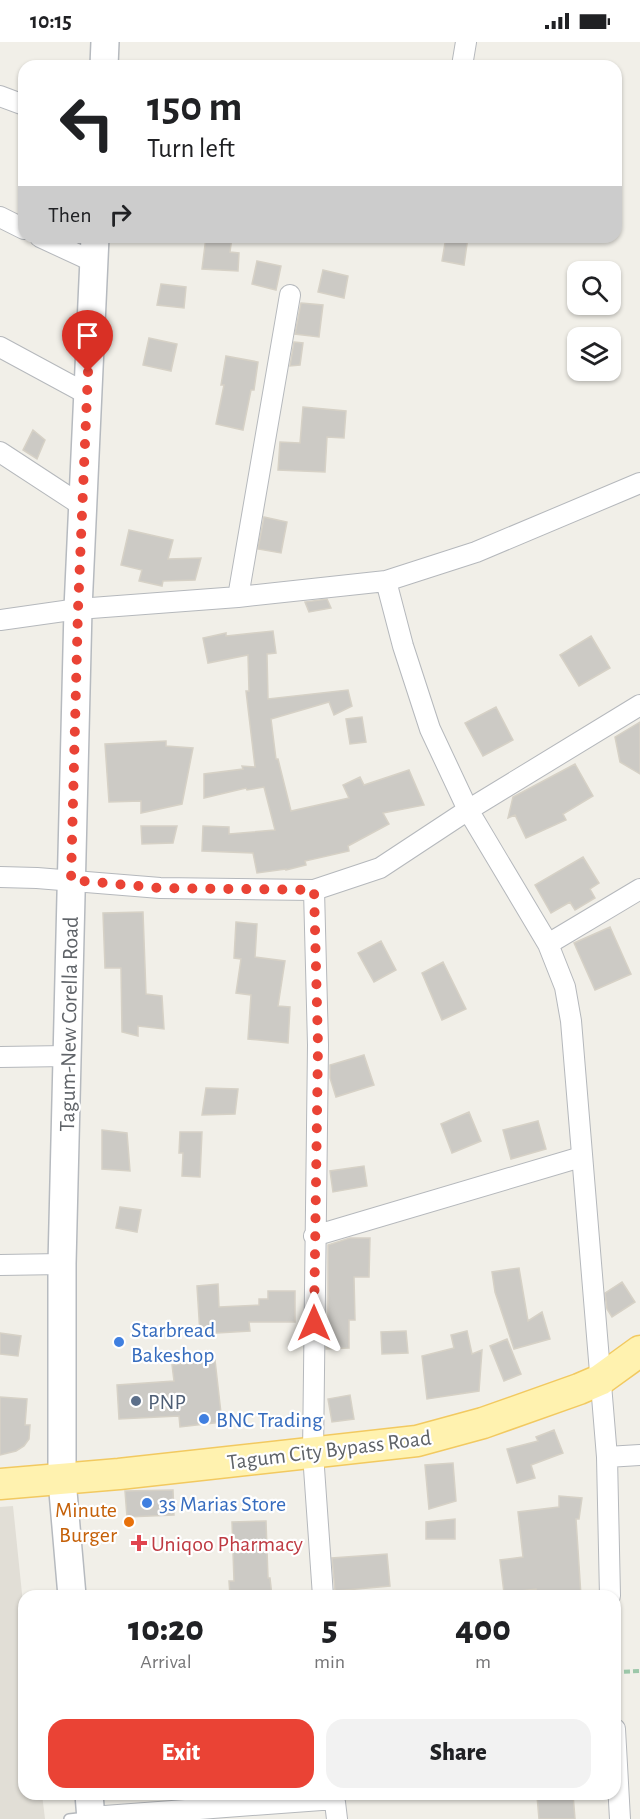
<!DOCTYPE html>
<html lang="en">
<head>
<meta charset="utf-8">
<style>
  body { margin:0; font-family:"Alegreya Sans",sans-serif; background:#f2f2f2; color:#202124; height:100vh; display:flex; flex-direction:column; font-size:22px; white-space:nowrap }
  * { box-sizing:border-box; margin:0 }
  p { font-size:20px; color:#757577 }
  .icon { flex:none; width:33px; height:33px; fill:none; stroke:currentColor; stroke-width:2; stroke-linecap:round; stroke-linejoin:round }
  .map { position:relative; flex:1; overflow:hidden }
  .panel { position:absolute; left:18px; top:1548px; width:603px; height:210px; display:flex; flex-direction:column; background:#fff; border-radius:18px; box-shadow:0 2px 4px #0004 }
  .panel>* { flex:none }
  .top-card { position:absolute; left:18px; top:18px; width:604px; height:183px; border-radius:18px; box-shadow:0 2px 4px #0004; background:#fff; color:#202124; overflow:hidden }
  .controls { position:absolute; left:567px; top:219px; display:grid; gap:12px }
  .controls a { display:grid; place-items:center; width:54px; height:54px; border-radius:12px; background:#fff; box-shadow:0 2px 4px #0004; font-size:30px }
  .pin { position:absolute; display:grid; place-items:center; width:51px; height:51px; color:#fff; margin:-62px -26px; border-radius:50% 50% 50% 0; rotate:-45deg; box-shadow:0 0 6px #0007 }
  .pin .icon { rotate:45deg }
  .me { position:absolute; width:66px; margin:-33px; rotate:0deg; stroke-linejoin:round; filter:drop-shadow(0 0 4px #0008) }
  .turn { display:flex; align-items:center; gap:21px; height:126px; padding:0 30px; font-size:27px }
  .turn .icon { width:78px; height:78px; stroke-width:2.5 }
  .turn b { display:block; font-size:42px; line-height:51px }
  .then { display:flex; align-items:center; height:57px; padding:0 30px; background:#0003; gap:12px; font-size:22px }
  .eta { display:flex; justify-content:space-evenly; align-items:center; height:102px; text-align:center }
  .eta b { font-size:36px; font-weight:800; line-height:42px }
  .primary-button { display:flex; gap:12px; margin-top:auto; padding:12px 30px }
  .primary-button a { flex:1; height:69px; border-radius:18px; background:#ea4335; color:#fff; font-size:24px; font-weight:800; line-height:69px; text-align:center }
  .primary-button a+a { background:#f2f2f2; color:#202124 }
  .status { display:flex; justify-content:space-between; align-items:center; height:42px; padding:0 30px; background:#fff; direction:ltr }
  .status svg { height:16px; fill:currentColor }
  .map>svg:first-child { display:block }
</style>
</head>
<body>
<div class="status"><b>10:15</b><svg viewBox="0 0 49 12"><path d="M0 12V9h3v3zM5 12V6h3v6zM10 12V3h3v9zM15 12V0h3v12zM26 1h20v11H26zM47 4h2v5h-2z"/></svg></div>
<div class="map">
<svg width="640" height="1777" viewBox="0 0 640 1777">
  <rect width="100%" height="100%" fill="#f1efe8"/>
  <!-- education -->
  <path fill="#e1ded6" d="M13 1464 24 1571V1752H42L45 1777H0V1465Z"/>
  <!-- building -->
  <path fill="#cccac5" stroke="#d6d1c6" stroke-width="1.5" d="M206 195H232L230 210 239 211 238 229 202 227Z
    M446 195H468L464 223 442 219Z
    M257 219 281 224 276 248 252 242Z
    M323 228 348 234 344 256 318 250Z
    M161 242 186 245 184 266 157 263Z
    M301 261 323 263 319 295 295 292Z
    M149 296 177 302 171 329 143 323Z
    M294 300 303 301 300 323 290 324Z
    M226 314 258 320 254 348H251L243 388 216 382 224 343H221Z
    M303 365 346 369 344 396 327 395 325 430 278 428 280 400 300 401Z
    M33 388 45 398 37 417 23 408Z
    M264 475 287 480 281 511 258 507Z
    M129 488 173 498 168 517 201 516 195 538 163 539 162 544 139 539 142 528 121 523Z
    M327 557 331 566 309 570 305 560Z
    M273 589 276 611 267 612 268 657 348 648 352 664 334 673 329 660 271 677 276 717H278L291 769 349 756 343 743 360 735 364 743 409 728 424 763 383 771 389 782 348 804 349 809 305 819 306 823 286 828V827L257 831 253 811 202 809 203 784 229 785V792L275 788 264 745 247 748 246 746 204 756V732L243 727 242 724 255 725 246 649H249L248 613 208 621 203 596 226 591V594Z
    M591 594 610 626 579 644 560 613Z
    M496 665 513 698 483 714 465 681Z
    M362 675 366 700 350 702 346 677Z
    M640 680V732L620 720 615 695Z
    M166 699V704L193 706 182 762 141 771V759L109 760 105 702Z
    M575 722 593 754 563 772 566 778 526 796 515 773 508 776 513 755Z
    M141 784H177L173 801 142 802Z
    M583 815 599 841 590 847 595 856 575 868 570 860 551 871 535 843Z
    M143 870 146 952 162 954 164 987 138 984V994L122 990 121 926H105L103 871Z
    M236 880 257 882 255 915 285 919 278 964 290 965 288 1001 248 997 251 953 236 951 241 917 234 916Z
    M610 885 631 932 595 948 574 901Z
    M381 899 396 928 374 940 358 911Z
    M443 920 466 967 442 978 422 931Z
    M364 1013 374 1043 336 1055 330 1036V1023Z
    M206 1046 238 1047 235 1072 202 1073Z
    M469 1070 481 1099 452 1111 441 1082Z
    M538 1079 546 1107 511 1117 503 1088Z
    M102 1088 127 1091 130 1129 102 1127Z
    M180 1090H202L200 1135 182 1134 183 1111H179Z
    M364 1124 367 1144 333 1150 330 1129Z
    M120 1165 141 1168 137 1190 116 1186Z
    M350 1196H370L369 1235H354L355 1278H349V1306L326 1307 327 1278H328V1203Z
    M519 1226 528 1279 542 1270 550 1297 514 1307 495 1250 492 1230Z
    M622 1240 635 1260 612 1275 607 1267 605 1251Z
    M218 1242 219 1265 259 1263V1257H268V1249H295V1280H249L250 1289 200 1292 197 1244Z
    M406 1289 408 1311 382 1312 381 1290Z
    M467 1289 472 1312 482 1308 479 1349 427 1357 422 1314 454 1306 451 1293Z
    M0 1291 21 1294 18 1314 0 1312Z
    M507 1297 521 1332 504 1339 490 1304Z
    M215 1318 222 1380 180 1385 179 1374 119 1377 117 1343 174 1339 172 1323Z
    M350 1353 354 1377 332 1380 328 1357Z
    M0 1355 27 1357 25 1383H30L29 1397 24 1404 16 1409 0 1413Z
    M554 1388 563 1411 531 1423 535 1436 517 1441 507 1407 538 1399 536 1395Z
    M453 1421 456 1459 429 1467 425 1423Z
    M173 1448 174 1473 127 1475 125 1449Z
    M559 1454 582 1456 579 1477H576L581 1554H536V1547L504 1551 500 1518 523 1515 518 1470 559 1465Z
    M455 1477V1497H426V1480Z
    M266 1479 268 1536H270L272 1554H230L229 1539H234L232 1480Z
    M387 1512 390 1544 335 1549 332 1516Z
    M573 1752 575 1777H539L537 1754Z"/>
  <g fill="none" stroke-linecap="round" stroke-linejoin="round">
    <defs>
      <path id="lane" d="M69 1777 87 1775"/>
      <path id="street" d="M462 24 466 0
        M0 54 24 63
        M0 175 24 187
        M40 195 94 220
        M0 305 87 352
        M0 410 81 463
        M386 539 403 604 430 687 468 768 548 902 565 945 571 979 607 1415 610 1554
        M238 555 290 253
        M0 578 78 567 238 555 386 539 476 510 640 441
        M0 835 37 836 160 846 314 848 380 826 468 768 640 663
        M314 848 318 1003 313 1412 323 1554
        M548 902 640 847
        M0 1015 67 1014
        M314 1194 581 1115
        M0 1223 62 1222
        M607 1415 640 1413
        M615 1687 620 1777
        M334 1752 337 1777
        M91 1775 335 1757"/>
      <path id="secondary" d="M104 24 105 0
        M72 1554 62 1438V1222L78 567 95 195
        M89 1752 91 1777"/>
      <path id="primary" d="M0 1442 119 1432 417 1399 483 1381 579 1347 600 1338 640 1309"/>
    </defs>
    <!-- lane casing -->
    <use href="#lane" stroke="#b5b8bc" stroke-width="12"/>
    <!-- street casing -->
    <use href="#street" stroke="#b5b8bc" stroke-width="22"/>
    <!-- secondary casing -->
    <use href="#secondary" stroke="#b6babf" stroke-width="30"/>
    <!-- primary casing -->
    <use href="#primary" stroke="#f2c960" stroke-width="33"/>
    <!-- path -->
    <path stroke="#9cc7a9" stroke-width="4" stroke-dasharray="6 3" stroke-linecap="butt" d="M615 1630 640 1629"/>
    <!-- lane -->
    <use href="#lane" stroke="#fff" stroke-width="9"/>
    <!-- street -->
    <use href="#street" stroke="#fff" stroke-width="20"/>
    <!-- secondary -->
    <use href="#secondary" stroke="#fff" stroke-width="27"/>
    <!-- primary -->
    <use href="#primary" stroke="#fff2af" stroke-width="30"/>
  </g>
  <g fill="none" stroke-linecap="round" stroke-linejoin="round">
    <!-- route -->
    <path stroke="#ea4335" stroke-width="10" stroke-dasharray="0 18" d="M88 330 78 567 71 838 160 846 314 848 318 1003 314 1281"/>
  </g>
  <!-- markers -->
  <g fill="#3f7fe0" stroke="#fff" stroke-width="2">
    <circle cx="119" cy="1300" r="6"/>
    <circle cx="204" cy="1377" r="6"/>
    <circle cx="147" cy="1461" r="6"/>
  </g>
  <circle fill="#5c6f8a" stroke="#fff" stroke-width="2" cx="136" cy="1359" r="6"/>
  <circle fill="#e8710a" stroke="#fff" stroke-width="2" cx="129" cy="1480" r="6"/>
  <path fill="#e0444e" stroke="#fff" stroke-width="2" d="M136 1492h6v6h6v6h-6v6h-6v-6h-6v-6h6z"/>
  <g text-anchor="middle" stroke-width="4.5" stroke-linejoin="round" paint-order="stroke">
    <!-- street labels -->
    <g font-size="22" fill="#5f6368" stroke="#fff">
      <text transform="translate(68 982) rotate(-89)" y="8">Tagum-New Corella Road</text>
      <text transform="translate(329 1407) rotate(-7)" y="8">Tagum City Bypass Road</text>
    </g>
    <!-- shop labels -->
    <g font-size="22" fill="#366cbe" stroke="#fff" text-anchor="start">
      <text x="131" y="1295">Starbread<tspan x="131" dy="25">Bakeshop</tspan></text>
      <text x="216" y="1385">BNC Trading</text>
      <text x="159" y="1469">3s Marias Store</text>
    </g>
    <!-- service labels -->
    <g font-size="22" fill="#4e5e75" stroke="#fff" text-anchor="start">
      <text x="148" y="1367">PNP</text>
    </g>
    <!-- food labels -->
    <g font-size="22" fill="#c56008" stroke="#fff" text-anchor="end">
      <text x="117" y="1475">Minute<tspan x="117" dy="25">Burger</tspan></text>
    </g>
    <!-- health labels -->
    <g font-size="22" fill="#be3a42" stroke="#fff" text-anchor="start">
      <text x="151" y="1509">Uniqoo Pharmacy</text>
    </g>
  </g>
</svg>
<div class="controls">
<a><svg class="icon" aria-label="search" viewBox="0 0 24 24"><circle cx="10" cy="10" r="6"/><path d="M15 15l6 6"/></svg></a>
<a><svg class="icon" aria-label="layers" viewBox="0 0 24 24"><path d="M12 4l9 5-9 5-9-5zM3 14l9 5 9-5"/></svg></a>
</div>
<div class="pin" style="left:88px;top:330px;background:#d93025"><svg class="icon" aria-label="arrive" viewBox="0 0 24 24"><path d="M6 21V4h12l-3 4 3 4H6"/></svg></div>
<svg class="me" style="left:314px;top:1281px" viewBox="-20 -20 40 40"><path d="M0-17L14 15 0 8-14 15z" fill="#ea4335" stroke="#fff" stroke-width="4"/></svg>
<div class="top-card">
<div class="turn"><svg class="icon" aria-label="left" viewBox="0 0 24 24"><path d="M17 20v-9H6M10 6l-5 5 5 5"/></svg><div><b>150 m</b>Turn left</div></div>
<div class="then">Then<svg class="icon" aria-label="right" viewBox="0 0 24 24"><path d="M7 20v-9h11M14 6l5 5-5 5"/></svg></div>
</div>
<section class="panel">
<div class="eta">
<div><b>10:20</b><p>Arrival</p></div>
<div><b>5</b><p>min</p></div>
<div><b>400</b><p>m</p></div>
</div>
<div class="primary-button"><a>Exit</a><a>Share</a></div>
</section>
</div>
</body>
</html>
